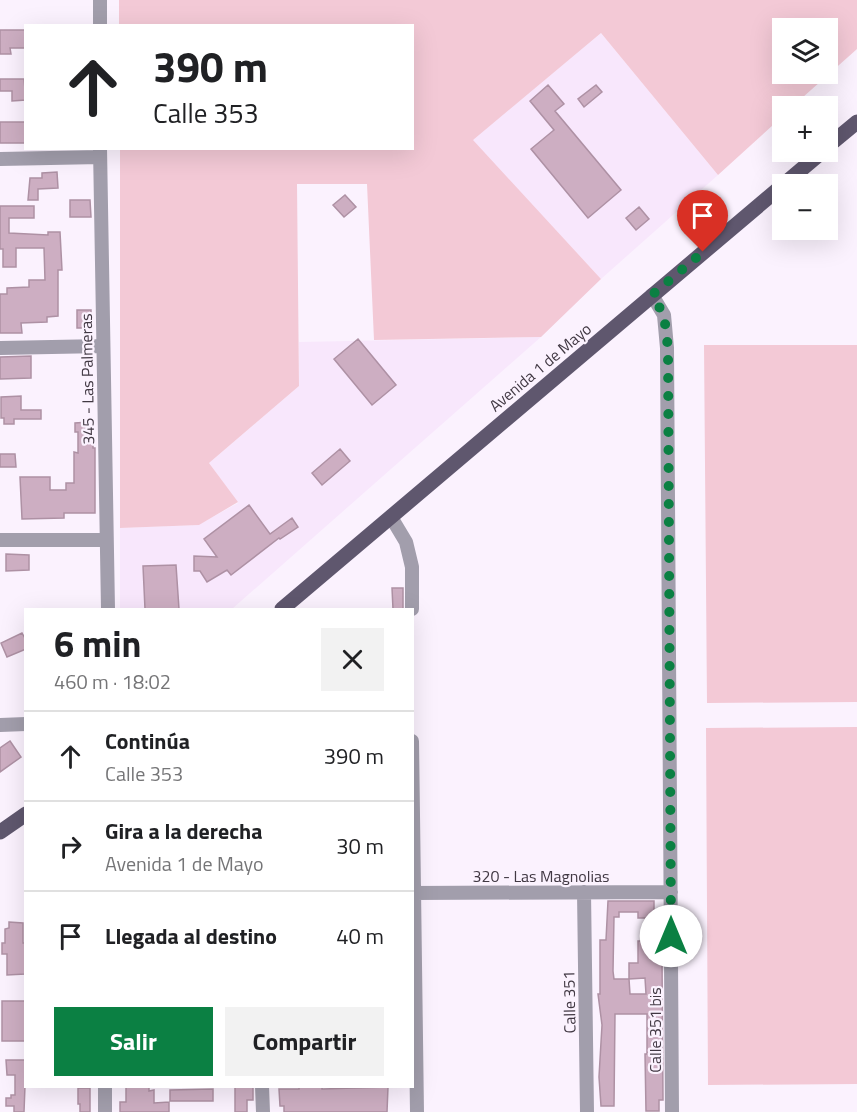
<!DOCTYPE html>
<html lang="es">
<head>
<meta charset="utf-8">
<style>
  body { margin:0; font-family:"Titillium Web",sans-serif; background:#f2f2f2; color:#202124; height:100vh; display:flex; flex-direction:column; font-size:22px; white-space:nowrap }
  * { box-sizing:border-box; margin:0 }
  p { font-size:20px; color:#757577 }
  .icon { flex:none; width:33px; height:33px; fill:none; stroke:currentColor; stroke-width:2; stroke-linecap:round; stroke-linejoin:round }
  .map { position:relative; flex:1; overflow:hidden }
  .details { position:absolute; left:24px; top:608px; width:390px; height:480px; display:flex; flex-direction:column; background:#fff; border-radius:0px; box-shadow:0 6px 24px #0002 }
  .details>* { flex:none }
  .banner { position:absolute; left:24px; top:24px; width:390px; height:126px; border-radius:0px; box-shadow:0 6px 24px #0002; background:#fff; color:#202124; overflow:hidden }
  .buttons { position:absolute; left:772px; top:18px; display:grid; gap:12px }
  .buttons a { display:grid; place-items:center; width:66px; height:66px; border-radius:0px; background:#fff; box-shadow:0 6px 24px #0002; font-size:30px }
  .pin { position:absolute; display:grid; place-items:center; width:51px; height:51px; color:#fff; margin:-62px -26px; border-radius:50% 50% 50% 0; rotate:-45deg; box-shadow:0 0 6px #0007 }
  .pin .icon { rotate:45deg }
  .me { position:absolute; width:66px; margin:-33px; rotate:0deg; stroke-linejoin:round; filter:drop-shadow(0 0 4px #0008) }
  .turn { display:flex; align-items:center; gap:21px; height:126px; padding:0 30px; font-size:27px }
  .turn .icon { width:78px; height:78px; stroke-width:2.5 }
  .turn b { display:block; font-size:42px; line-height:51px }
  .round { display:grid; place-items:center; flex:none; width:63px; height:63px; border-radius:0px; background:#f2f2f2 }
  .head { display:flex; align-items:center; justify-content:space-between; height:102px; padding:0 30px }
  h1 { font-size:36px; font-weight:700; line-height:45px }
  .action { display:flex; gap:12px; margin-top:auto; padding:12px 30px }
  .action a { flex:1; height:69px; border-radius:0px; background:#0b8043; color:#fff; font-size:24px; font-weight:700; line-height:69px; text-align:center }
  .action a+a { background:#f2f2f2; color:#202124 }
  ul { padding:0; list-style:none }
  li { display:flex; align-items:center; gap:18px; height:90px; padding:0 30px; border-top:2px solid #e0e0e0 }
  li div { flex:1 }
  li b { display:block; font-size:22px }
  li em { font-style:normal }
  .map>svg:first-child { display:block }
</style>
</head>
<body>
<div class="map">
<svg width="857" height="1112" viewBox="0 0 857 1112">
  <rect width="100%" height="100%" fill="#fbf2fe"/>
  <!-- built -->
  <path fill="#f8e7fc" d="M601 33 718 175 601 279 472 140Z
    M541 337 232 609H120V528L198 525 238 503 209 463 299 386V342Z"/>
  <!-- green -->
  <path fill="#f3c9d6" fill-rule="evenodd" d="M119 0H857V49L793 106H783V116L718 175 601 33 473 140 601 279 541 337 374 340 367 184H297L299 386 209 463 238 502 199 525 120 528V149L412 148V26L119 25ZM783 28H828V74H783Z
    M704 345H857V702L707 703Z
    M857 727V1084L708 1085 706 728Z"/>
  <!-- building -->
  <path fill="#cdaec2" stroke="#ae91a4" stroke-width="1.5" fill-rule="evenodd" d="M0 30H26V48H10L11 54H0Z
    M0 79H24L26 100 12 101V91H0Z
    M548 85 564 104 555 111 621 190 588 218 531 149 554 130 530 101Z
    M596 85 602 92 584 107 578 99Z
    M0 122H26V143H0Z
    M57 172 58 188 38 189V200H28L30 178H42V173Z
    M345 195 356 207 344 217 333 205Z
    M70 200H90L91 217H70Z
    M0 206H34V218H9V233L48 235V232H60L62 270H58V316L47 317V322L21 323 22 333H0V294H7V288L29 287V280H45L44 248H16V267H3V249H0Z
    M639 207 649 219 636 230 626 218Z
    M77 310H91V328H77Z
    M358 339 396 385 372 405 334 359Z
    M31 356V378L0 379V357Z
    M21 396V410H41V419H14V424H4V418H1V397Z
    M89 422V439H93V448H95V513H64V518L22 519 20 477H50V490H66V483H74V452L78 453V432H75V423Z
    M340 449 350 461 322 485 312 473Z
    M0 454H15L16 467H0Z
    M249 505 270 534 292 518 298 527 280 539 279 538 231 575 227 570 207 582 200 571H194V556L217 557 204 539Z
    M6 554 29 555V570L6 571Z
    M176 565 179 609H145L143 566Z
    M392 588H403V609H393Z
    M22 633 26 640V649L7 657 1 643Z
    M10 741 21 757 0 772V748Z
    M608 901H654V918H638V912H619V917H614L613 971 614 979H629V963H638V941H644V934H660V955H662L663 1100H659V1111H646L645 1054H647V1014H615L614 1106H601L599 1077 602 1025 598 994H600V940H606ZM645 978 646 994H630L629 979Z
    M9 922 23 923V943H26L25 974 7 975V954H2V943H5V929L9 928Z
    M2 1001H26V1041H2Z
    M6 1060H26L24 1112H14V1106H6V1098H11V1095H15V1075H7Z
    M126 1086H149V1091L154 1090V1103L169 1102V1112H120V1102H126Z
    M235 1086H253V1100H247V1112H235Z
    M299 1086H316L322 1087V1089L388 1087 387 1112H284V1106H280L279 1089H299Z
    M78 1088H90V1112H80V1104H78Z
    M213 1089V1101H170V1090Z"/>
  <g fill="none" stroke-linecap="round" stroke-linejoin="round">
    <!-- minor -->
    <path stroke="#a29eac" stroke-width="14" d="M100 0V26
      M100 148 108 609
      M0 159 100 157
      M652 295 664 315 667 348 672 1112
      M0 348 103 346
      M391 517 406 542 412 567V609
      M0 540H106
      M0 725 26 724
      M412 741 417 1112
      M584 892 587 1112
      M412 893 671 892
      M105 1086V1112
      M262 1086 263 1112"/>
    <!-- major -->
    <path stroke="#5f576e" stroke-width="15" d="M828 146 857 122
      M282 609 822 152
      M0 832 26 814"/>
  </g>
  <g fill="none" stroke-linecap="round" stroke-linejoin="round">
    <!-- route -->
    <path stroke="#0b8043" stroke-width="10" stroke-dasharray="0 18" d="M671 936 668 348 664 315 652 295 703 252"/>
  </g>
  <g text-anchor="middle" stroke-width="4.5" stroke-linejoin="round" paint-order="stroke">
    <!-- street labels -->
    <g font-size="16" fill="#413843" stroke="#fbf2fe">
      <text transform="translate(540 367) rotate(-40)" y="6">Avenida 1 de Mayo</text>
      <text transform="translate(87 379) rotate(-91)" y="6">345 - Las Palmeras</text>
      <text x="541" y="882">320 - Las Magnolias</text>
      <text transform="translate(569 1002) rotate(-91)" y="6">Calle 351</text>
      <text transform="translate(655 1030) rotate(-90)" y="6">Calle 351 bis</text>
    </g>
  </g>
</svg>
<div class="buttons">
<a><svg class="icon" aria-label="layers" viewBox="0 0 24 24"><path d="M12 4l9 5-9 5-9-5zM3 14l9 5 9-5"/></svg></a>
<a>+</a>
<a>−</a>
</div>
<div class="pin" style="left:703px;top:252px;background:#d93025"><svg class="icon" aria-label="arrive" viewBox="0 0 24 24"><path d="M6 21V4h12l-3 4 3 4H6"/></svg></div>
<svg class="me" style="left:671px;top:936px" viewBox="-20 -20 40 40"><circle r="19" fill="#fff"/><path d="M0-13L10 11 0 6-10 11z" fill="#0b8043"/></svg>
<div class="banner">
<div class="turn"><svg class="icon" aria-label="ahead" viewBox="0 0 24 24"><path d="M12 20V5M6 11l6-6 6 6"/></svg><div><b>390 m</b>Calle 353</div></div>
</div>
<section class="details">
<div class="head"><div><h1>6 min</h1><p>460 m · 18:02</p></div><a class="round"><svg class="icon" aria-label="close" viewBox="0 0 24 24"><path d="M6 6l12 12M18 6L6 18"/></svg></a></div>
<ul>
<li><svg class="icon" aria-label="ahead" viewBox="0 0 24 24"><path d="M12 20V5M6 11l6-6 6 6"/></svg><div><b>Continúa</b><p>Calle 353</p></div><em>390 m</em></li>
<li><svg class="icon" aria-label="right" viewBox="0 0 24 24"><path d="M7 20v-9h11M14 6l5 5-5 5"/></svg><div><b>Gira a la derecha</b><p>Avenida 1 de Mayo</p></div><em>30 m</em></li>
<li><svg class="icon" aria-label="arrive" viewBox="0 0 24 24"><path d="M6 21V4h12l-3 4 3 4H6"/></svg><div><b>Llegada al destino</b></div><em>40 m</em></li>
</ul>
<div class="action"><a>Salir</a><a>Compartir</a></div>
</section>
</div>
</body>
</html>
